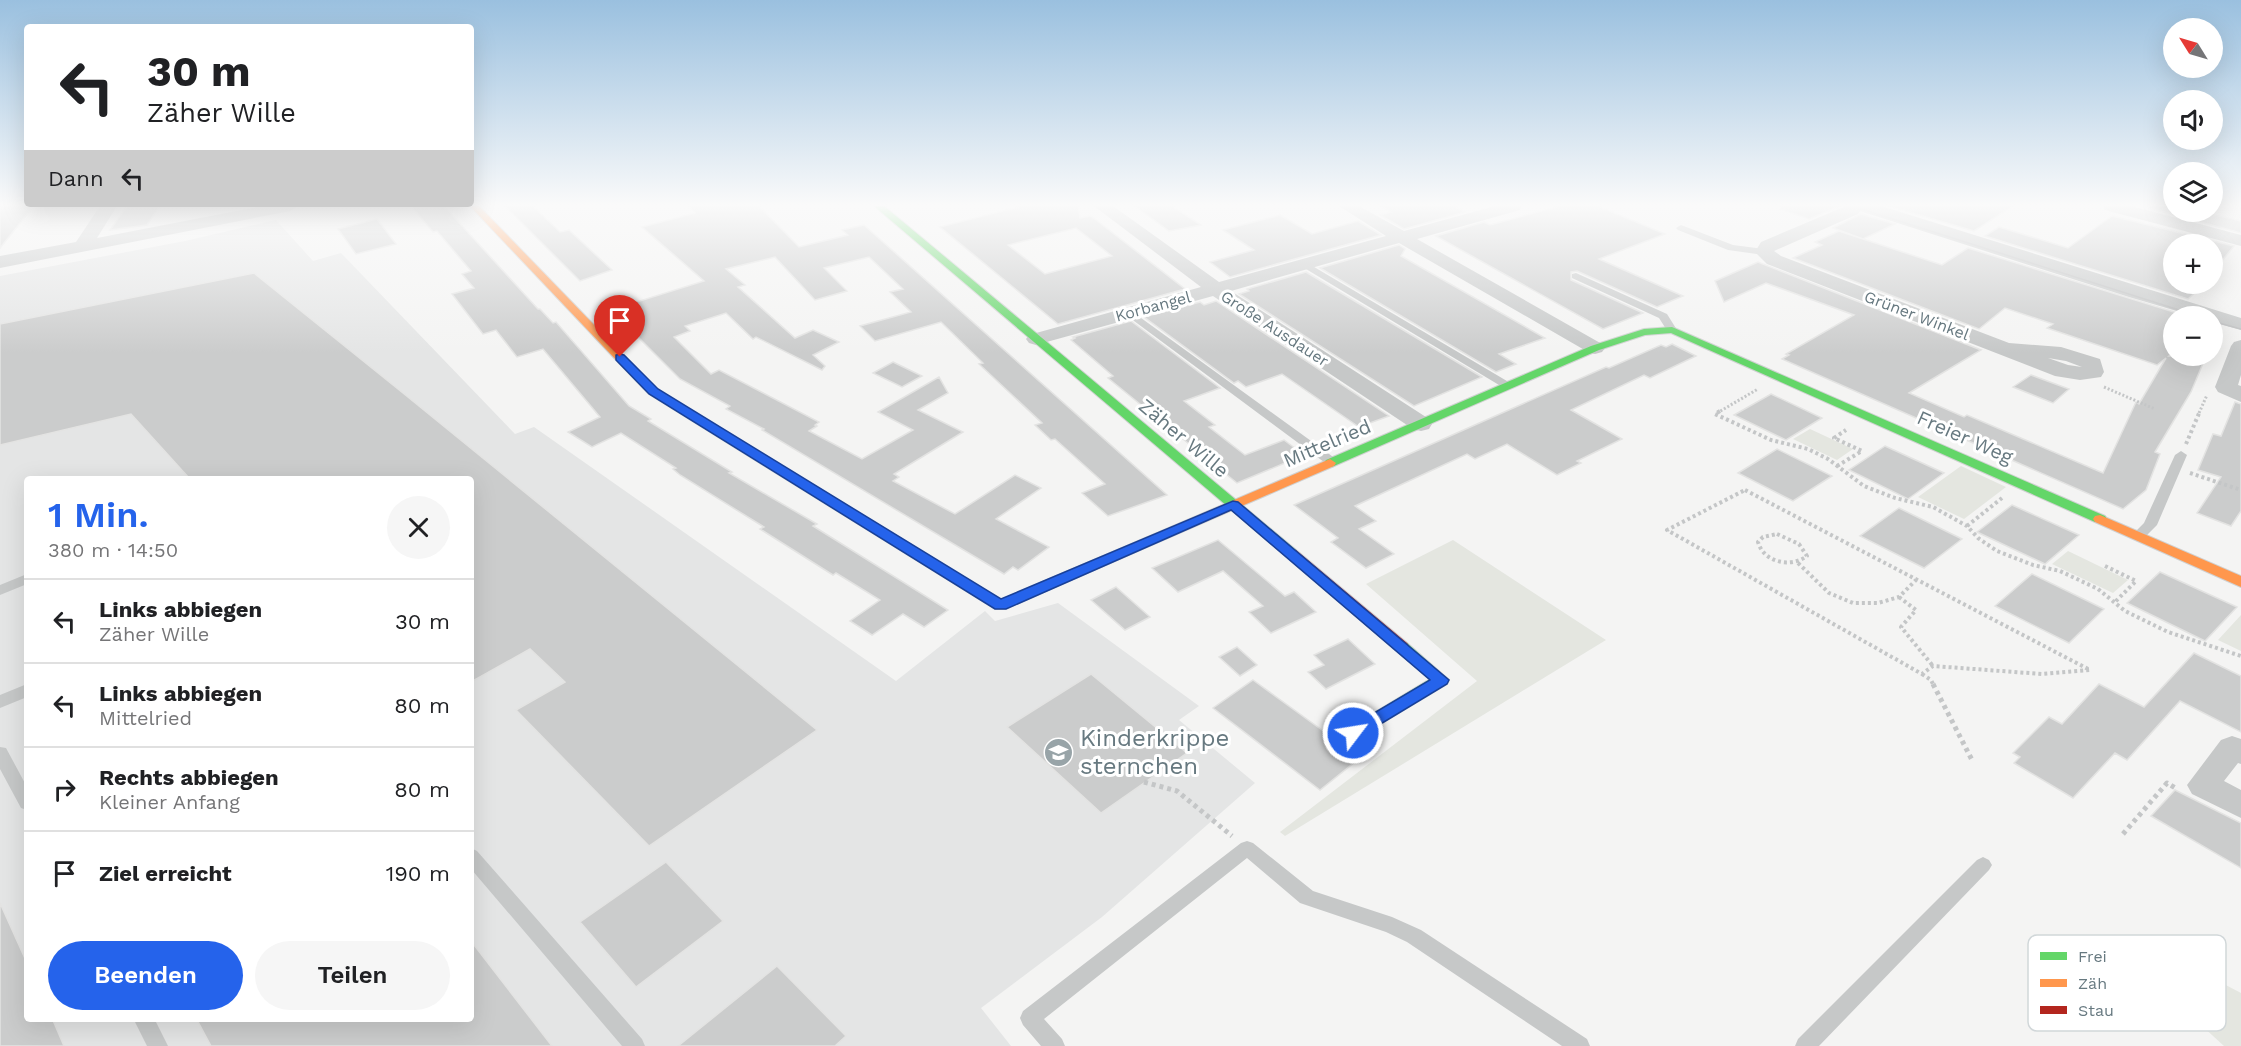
<!DOCTYPE html>
<html lang="de">
<head>
<meta charset="utf-8">
<style>
  body { margin:0; font-family:"Work Sans",sans-serif; background:#f6f6f6; color:#202124; height:100vh; display:flex; flex-direction:column; font-size:22px; white-space:nowrap }
  * { box-sizing:border-box; margin:0 }
  p { font-size:20px; color:#757577 }
  .icon { flex:none; width:33px; height:33px; fill:none; stroke:currentColor; stroke-width:2; stroke-linecap:round; stroke-linejoin:round }
  .map { position:relative; flex:1; overflow:hidden }
  .details { position:absolute; left:24px; top:476px; width:450px; height:546px; display:flex; flex-direction:column; background:#fff; border-radius:6px; box-shadow:0 6px 24px #0002 }
  .details>* { flex:none }
  .guide { position:absolute; left:24px; top:24px; width:450px; height:183px; border-radius:6px; box-shadow:0 6px 24px #0002; background:#fff; color:#202124; overflow:hidden }
  .needle { width:39px; rotate:307deg }
  .buttons { position:absolute; left:2163px; top:18px; display:grid; gap:12px }
  .buttons a { display:grid; place-items:center; width:60px; height:60px; border-radius:50%; background:#fff; box-shadow:0 6px 24px #0002; font-size:30px }
  .pin { position:absolute; display:grid; place-items:center; width:51px; height:51px; color:#fff; margin:-62px -26px; border-radius:50% 50% 50% 0; rotate:-45deg; box-shadow:0 0 6px #0007 }
  .pin .icon { rotate:45deg }
  .me { position:absolute; width:66px; margin:-33px; rotate:59deg; stroke-linejoin:round; filter:drop-shadow(0 0 4px #0008) }
  .turn { display:flex; align-items:center; gap:21px; height:126px; padding:0 24px; font-size:27px }
  .turn .icon { width:78px; height:78px; stroke-width:2.5 }
  .turn b { display:block; font-size:42px; line-height:51px }
  .then { display:flex; align-items:center; height:57px; padding:0 24px; background:#0003; gap:12px; font-size:22px }
  .round { display:grid; place-items:center; flex:none; width:63px; height:63px; border-radius:32px; background:#f6f6f6 }
  .summary { display:flex; align-items:center; justify-content:space-between; height:102px; padding:0 24px }
  h1 { font-size:36px; font-weight:600; line-height:45px; color:#2563eb }
  .action { display:flex; gap:12px; margin-top:auto; padding:12px 24px }
  .action a { flex:1; height:69px; border-radius:36px; background:#2563eb; color:#fff; font-size:24px; font-weight:600; line-height:69px; text-align:center }
  .action a+a { background:#f6f6f6; color:#202124 }
  ul { padding:0; list-style:none }
  li { display:flex; align-items:center; gap:18px; height:84px; padding:0 24px; border-top:2px solid #e0e0e0 }
  li div { flex:1 }
  li b { display:block; font-size:22px }
  li em { font-style:normal }
  .map>svg:first-child { display:block }
</style>
</head>
<body>
<div class="map">
<svg width="2241" height="1046" viewBox="0 0 2241 1046">
  <rect width="100%" height="100%" fill="#f4f4f3"/>
  <!-- built -->
  <path fill="#e4e5e5" fill-rule="evenodd" d="M276 220 313 261 341 253 515 434 534 427 896 681 985 611 995 621 1058 603 1199 706 1179 720 1255 783 1102 917 981 1008 1011 1046H0V276L185 241ZM27 478H471V1018H27Z"/>
  <!-- green -->
  <path fill="#e4e6e0" d="M1810 429 1853 449 1837 460 1793 439Z
    M1961 466 2006 487 1964 519 1918 497Z
    M1453 540 1606 640 1285 836 1280 832 1477 681 1366 584Z
    M2068 551 2128 580 2113 593 2052 564Z
    M2241 615V651L2218 640Z
    M2220 982 2241 993V1046H2224L2189 1014Z"/>
  <!-- building -->
  <path fill="#cbcccc" stroke="#e3e3e2" stroke-width="1.5" fill-rule="evenodd" d="M0 206H34L0 248Z
    M127 206H160L147 225 110 230Z
    M411 206H444L538 309H540L553 323 556 322 629 406 651 419 648 421 732 472 729 473 817 524 813 526 948 610 924 627 903 614 872 635 850 621 880 600 836 573 833 575 760 529 764 527 680 475 673 469 676 468 621 433 592 447 568 432 600 417 543 349 517 357 496 330 483 334 452 294 474 288 462 274 471 271 437 231 433 232Z
    M505 206H533L560 232 569 230 612 270 580 281Z
    M689 206H759L799 247 848 235 842 230 864 225 1167 495 1108 516 1082 493 1105 484 1055 439 1051 440 1035 425 1042 423 979 364 983 363 941 322 875 341 860 326 911 312 890 292 903 289 869 257 824 268 847 291 815 300 775 257 726 269 745 285 738 287 795 338 813 330 839 342 813 355 825 366 822 370 756 337 753 339 726 313 685 326 690 331 674 337 711 374 719 370 819 422 815 425 817 426 809 431 862 459 913 430 878 412 939 377 948 393 918 410 963 432 894 474 899 477 893 481 955 514 1015 475 1041 488 996 519 1049 547 1018 570 1013 567 1004 574 762 430 764 429 726 409 730 406 680 379 613 312 635 305 633 303 704 281 642 227 695 213Z
    M1022 206H1078L1080 218 1091 216 1185 289 1058 324 940 227ZM1076 228 1112 256 1045 274 1008 245Z
    M1135 206H1172L1201 225 1169 231Z
    M1381 206H1454L1465 212 1404 229 1380 215 1391 212Z
    M1560 206H1598L1665 234 1599 259 1683 296 1657 307 1577 271 1571 272V280L1643 313 1603 329 1436 236 1484 222 1490 225Z
    M1780 206H1840L1809 219 1780 209Z
    M1889 206H2013L1974 231Z
    M2151 206H2164L2174 209V212H2203L2241 221V233L2149 208Z
    M1861 214 1895 224 1863 239 1833 228Z
    M1280 215 1312 234 1358 221 1381 235 1230 277 1210 262 1254 250 1223 230Z
    M2112 216 2234 246 2212 273V244H2174V284L2199 289 2188 299 1985 236 1999 227 2068 248Z
    M377 219 396 244 356 254 338 229Z
    M1839 231 1942 265 1968 248 2174 312V352L2169 356H2206L2191 392 2155 452 2160 454 2146 490 2123 509 1782 359 1789 355 1786 354 1854 315 1766 283 1724 302 1715 281 1758 262 1981 350 1909 393 1964 417 1967 415 2103 473 2136 402 2139 404 2166 358 2157 365 2047 328 2053 324 2005 308 1979 329 1793 258 1822 245 1815 242Z
    M1399 245 1405 249 1401 256 1545 338 1499 354 1516 364 1496 372 1320 268Z
    M1306 272 1482 377 1414 406 1239 294 1249 291 1247 289Z
    M254 273 403 393 817 730 649 846 516 710 565 682 530 649 471 682V478H189L131 414 0 445V324Z
    M1216 301 1389 416 1359 427 1282 374 1246 387 1238 381 1234 383 1144 317 1200 302 1204 305Z
    M1131 321 1220 388 1184 401 1215 425 1209 427 1245 455 1284 440 1304 455 1237 483 1108 378 1113 376 1071 340 1075 338 1073 337Z
    M1672 344 1696 356 1650 378 1644 375 1571 410 1622 439 1577 461 1581 463 1557 475 1507 444 1475 459 1467 454 1355 506 1376 521 1359 529 1394 554 1366 568 1331 542 1338 538 1294 505 1606 367 1609 368 1661 345 1666 347Z
    M893 362 922 376 902 387 873 373Z
    M2031 375 2069 389 2053 403 2013 387Z
    M1771 394 1822 418 1786 440 1734 415Z
    M2235 402 2241 404V511L2231 526 2197 513 2221 477 2198 470 2213 434 2221 436Z
    M1885 446 1944 473 1908 499 1849 470Z
    M1777 449 1832 476 1793 501 1738 473Z
    M2012 505 2079 535 2045 564 1977 532Z
    M1899 508 1962 539 1924 568 1860 536Z
    M1218 540 1285 596 1294 592 1316 612 1271 633 1249 612 1263 606 1223 571 1178 592 1152 568Z
    M2160 572 2237 607 2205 641 2127 603Z
    M2032 574 2104 609 2069 643 1995 606Z
    M1116 587 1150 617 1125 630 1091 600Z
    M1348 639 1375 664 1326 689 1308 672 1324 665 1314 655Z
    M1237 647 1257 665 1240 676 1219 657Z
    M2194 653 2241 676V732L2180 701 2127 760 2115 753 2073 798 2014 763 2020 757 2013 753 2049 717 2062 724 2099 684 2144 707Z
    M1091 674 1187 753 1101 813 1007 727Z
    M1253 680 1333 738 1338 746 1348 749 1360 758 1320 790 1213 708Z
    M2175 790 2241 823V868L2151 816Z
    M666 862 723 921 636 987 580 922Z
    M0 903 27 963V1018H52L64 1046H0Z
    M471 941 552 1046H211L196 1018H471Z
    M777 966 846 1036 835 1046H678Z"/>
  <g fill="none" stroke-linecap="round" stroke-linejoin="round">
    <defs>
      <path id="fast" d="M874 206H884L1296 550 1298 553 1296 556H1286Z
        M1672 327 2105 516 2107 519 2105 522H2095L1671 333 1645 335 1599 350 1334 466 1330 467 1324 463 1326 460 1591 346 1644 329Z
        M624 359 628 360 657 390 1001 600 1045 581 1052 586 1050 589 1005 609H995L649 394 618 362Z
        M1402 642 1407 643 1449 680 1447 684 1359 737 1353 739 1347 737 1345 733 1347 729 1430 679 1397 651 1394 647 1397 643Z"/>
      <path id="slow" d="M470 206H479L628 360V364H620Z
        M1330 459 1336 463 1334 466 1050 589 1045 591 1038 586 1040 583Z
        M2100 515 2241 576V587L2095 522 2093 519 2095 516Z"/>
      <path id="jam" d="M1291 549 1296 550 1407 643 1410 647 1407 651H1397L1286 556 1284 553Z"/>
    </defs>
    <!-- fast casing -->
    <use href="#fast" stroke="#d0d1d1" stroke-width="2"/>
    <!-- slow casing -->
    <use href="#slow" stroke="#d0d1d1" stroke-width="2"/>
    <!-- jam casing -->
    <use href="#jam" stroke="#d0d1d1" stroke-width="2"/>
    <!-- path-far2 -->
    <path stroke="#c4c6c7" stroke-width="3" stroke-dasharray="2 2" stroke-linecap="butt" d="M2104 387 2155 409
      M1717 413 1758 389
      M2199 413 2207 395"/>
    <!-- path-far1 -->
    <path stroke="#c4c6c7" stroke-width="4" stroke-dasharray="3 3" stroke-linecap="butt" d="M1720 411 1715 414 1771 440 1808 449 1828 459 1864 486 1895 498 1933 507 1967 526 1978 538 1997 551 2033 565 2060 571 2098 589 2125 611 2168 632 2241 656
      M2186 444 2200 411
      M1837 466 1862 451 1834 438 1846 430
      M2190 473 2241 490
      M1745 490 2090 670 2042 674 1933 666 1922 674 1667 530Z
      M1967 526 2002 498
      M1777 534 1799 544 1807 556C1791 568 1764 563 1758 542L1763 537Z
      M1798 563 1829 593 1853 603H1878L1899 597 1916 580
      M2105 566 2136 581 2115 602
      M1899 597 1916 610 1901 627 1933 666
      M1922 674 1931 680 1934 686"/>
    <!-- path -->
    <path stroke="#c4c6c7" stroke-width="5" stroke-dasharray="4 4" stroke-linecap="butt" d="M1933 684 1973 762
      M1144 782 1177 791 1232 836
      M2123 834 2167 783 2177 789"/>
    <!-- lane -->
    <path fill="#c6c8c8" fill-rule="evenodd" d="M1681 225 1733 245 1764 249 1769 252 1764 255 1728 250 1678 230 1676 228Z
      M1304 261 1512 384 1514 386 1508 389 1504 388 1301 266V262Z
      M1576 273 1667 314 1677 330 1672 333 1668 332 1659 318 1572 278V274Z
      M1130 310 1336 459 1338 462 1336 465H1328L1126 315V311Z
      M2181 451 2187 455 2157 525 2143 539H2133L2131 536 2144 523 2175 455Z
      M27 574V584L0 595V585Z
      M27 684V697L0 708V695Z
      M0 747 6 748 27 787V810L21 808 0 769Z
      M1247 841 1253 843 1313 891 1392 917 1421 930 1587 1039 1590 1046H1562L1407 942 1386 932 1300 903 1247 858 1044 1019 1062 1039 1065 1046H1041L1023 1025 1020 1018 1023 1011 1241 843Z
      M471 848 477 851 642 1039 645 1046H622L471 869Z
      M1983 857 1989 860 1992 865 1989 870 1819 1046H1795L1798 1039 1977 860Z
      M133 1018H154L168 1046H147Z"/>
    <!-- street -->
    <path fill="#c6c8c8" fill-rule="evenodd" d="M100 206H117L97 238 263 206H298L290 211 0 268V256L76 242Z
      M1094 206H1113L1219 282 1386 236 1339 206H1359L1404 231 1495 206H1522L1520 210 1417 239 1602 344 1605 348 1602 352 1595 354 1588 352 1399 243 1231 291 1429 419 1432 424 1429 429 1421 431 1413 429 1213 296 1043 343 1036 345 1029 343 1026 339 1029 335 1201 287Z
      M1846 206H1881L2241 318V330L2212 322V316H2194L2129 297 1860 211 1858 214 1774 251 1781 256 2009 343 2061 347 2100 359 2104 372 2101 377 2080 380 2055 376 1767 264 1755 252 1761 242ZM2048 358 2066 361 2082 367 2068 365Z
      M2103 206H2131L2241 235V246L2105 210Z
      M2241 340V375L2238 385 2241 386V402L2218 392 2215 387 2231 346 2234 342Z
      M2232 736 2241 739V764L2238 763 2224 781 2241 790V818L2192 794 2187 785 2221 740Z"/>
    <!-- fast -->
    <use href="#fast" fill="#63d668" fill-rule="evenodd"/>
    <!-- slow -->
    <use href="#slow" fill="#ff974d" fill-rule="evenodd"/>
    <!-- jam -->
    <use href="#jam" fill="#b3261e" fill-rule="evenodd"/>
    <!-- tram -->
    <path stroke="#bdbebf" stroke-width="1.5" d="M1852 206 2198 316
      M2212 321 2241 329"/>
  </g>
  <!-- sky -->
  <linearGradient id="sky" x2="0" y2="1"><stop stop-color="#9ac0df"/><stop offset="0.58" stop-color="#fafafa"/><stop offset="1" stop-color="#fafafa" stop-opacity="0"/></linearGradient>
  <rect width="2241" height="353" fill="url(#sky)"/>
  <!-- route -->
  <path fill="#2563eb" stroke="#184099" stroke-width="1.5" d="M620 354 624 355 658 389 1001 599 1233 501 1238 502 1449 680 1447 684 1359 737 1353 739 1347 737 1345 733 1347 729 1430 680 1231 510 1006 609H995L649 394 616 360V355Z"/>
  <!-- icons -->
  <defs>
    <symbol id="school-disc" viewBox="-11 -11 22 22"><circle r="9.5" fill="#98a4a8" stroke="#fff"/><path d="M0-5L7-2L0 1L-7-2ZM-4 1L0 2.5L4 1V4Q0 6-4 4Z" fill="#fff"/></symbol>
  </defs>
  <g fill-rule="evenodd">
    <use href="#school-disc" x="1042" y="736" width="33" height="33"/>
  </g>
  <g text-anchor="middle" stroke-width="6" stroke-linejoin="round" paint-order="stroke">
    <!-- far-street labels -->
    <g font-size="16" fill="#677980" stroke="#fff">
      <text transform="translate(1153 306) rotate(-15)" y="6">Korbangel</text>
      <text transform="translate(1917 315) rotate(21)" y="6">Grüner Winkel</text>
      <text transform="translate(1275 328) rotate(33)" y="6">Große Ausdauer</text>
    </g>
    <!-- street labels -->
    <g font-size="20" fill="#677980" stroke="#fff">
      <text transform="translate(1965 437) rotate(24)" y="7">Freier Weg</text>
      <text transform="translate(1184 438) rotate(40)" y="7">Zäher Wille</text>
      <text transform="translate(1327 443) rotate(-23)" y="7">Mittelried</text>
    </g>
    <!-- near-poi labels -->
    <g font-size="24" fill="#677980" stroke="#fff" text-anchor="start">
      <text x="1080" y="746">Kinderkrippe<tspan x="1080" dy="28">sternchen</tspan></text>
    </g>
  </g>
  <!-- legend -->
  <rect x="2028" y="935" width="198" height="96" rx="9" fill="#fff" stroke="#d1d7d9" stroke-width="1.5"/>
  <rect x="2040" y="952" width="27" height="8" fill="#63d668"/>
  <rect x="2040" y="979" width="27" height="8" fill="#ff974d"/>
  <rect x="2040" y="1006" width="27" height="8" fill="#b3261e"/>
  <g font-size="16" fill="#677980">
    <text x="2078" y="962">Frei</text>
    <text x="2078" y="989">Zäh</text>
    <text x="2078" y="1016">Stau</text>
  </g>
</svg>
<div class="buttons">
<a><svg class="needle" viewBox="-14 -14 28 28"><path d="M0-13l5 13h-10z" fill="#e53935"/><path d="M0 13l5-13h-10z" fill="#757577"/></svg></a>
<a><svg class="icon" aria-label="sound" viewBox="0 0 24 24"><path d="M4 9h4l5-4v14l-5-4H4zM17 9q2 3 0 6"/></svg></a>
<a><svg class="icon" aria-label="layers" viewBox="0 0 24 24"><path d="M12 4l9 5-9 5-9-5zM3 14l9 5 9-5"/></svg></a>
<a>+</a>
<a>−</a>
</div>
<div class="pin" style="left:620px;top:357px;background:#d93025"><svg class="icon" aria-label="arrive" viewBox="0 0 24 24"><path d="M6 21V4h12l-3 4 3 4H6"/></svg></div>
<svg class="me" style="left:1353px;top:733px" viewBox="-20 -20 40 40"><circle r="17" fill="#2563eb" stroke="#fff" stroke-width="3"/><path d="M0-11L8 9 0 5-8 9z" fill="#fff"/></svg>
<div class="guide">
<div class="turn"><svg class="icon" aria-label="left" viewBox="0 0 24 24"><path d="M17 20v-9H6M10 6l-5 5 5 5"/></svg><div><b>30 m</b>Zäher Wille</div></div>
<div class="then">Dann<svg class="icon" aria-label="left" viewBox="0 0 24 24"><path d="M17 20v-9H6M10 6l-5 5 5 5"/></svg></div>
</div>
<section class="details">
<div class="summary"><div><h1>1 Min.</h1><p>380 m · 14:50</p></div><a class="round"><svg class="icon" aria-label="close" viewBox="0 0 24 24"><path d="M6 6l12 12M18 6L6 18"/></svg></a></div>
<ul>
<li><svg class="icon" aria-label="left" viewBox="0 0 24 24"><path d="M17 20v-9H6M10 6l-5 5 5 5"/></svg><div><b>Links abbiegen</b><p>Zäher Wille</p></div><em>30 m</em></li>
<li><svg class="icon" aria-label="left" viewBox="0 0 24 24"><path d="M17 20v-9H6M10 6l-5 5 5 5"/></svg><div><b>Links abbiegen</b><p>Mittelried</p></div><em>80 m</em></li>
<li><svg class="icon" aria-label="right" viewBox="0 0 24 24"><path d="M7 20v-9h11M14 6l5 5-5 5"/></svg><div><b>Rechts abbiegen</b><p>Kleiner Anfang</p></div><em>80 m</em></li>
<li><svg class="icon" aria-label="arrive" viewBox="0 0 24 24"><path d="M6 21V4h12l-3 4 3 4H6"/></svg><div><b>Ziel erreicht</b></div><em>190 m</em></li>
</ul>
<div class="action"><a>Beenden</a><a>Teilen</a></div>
</section>
</div>
</body>
</html>
